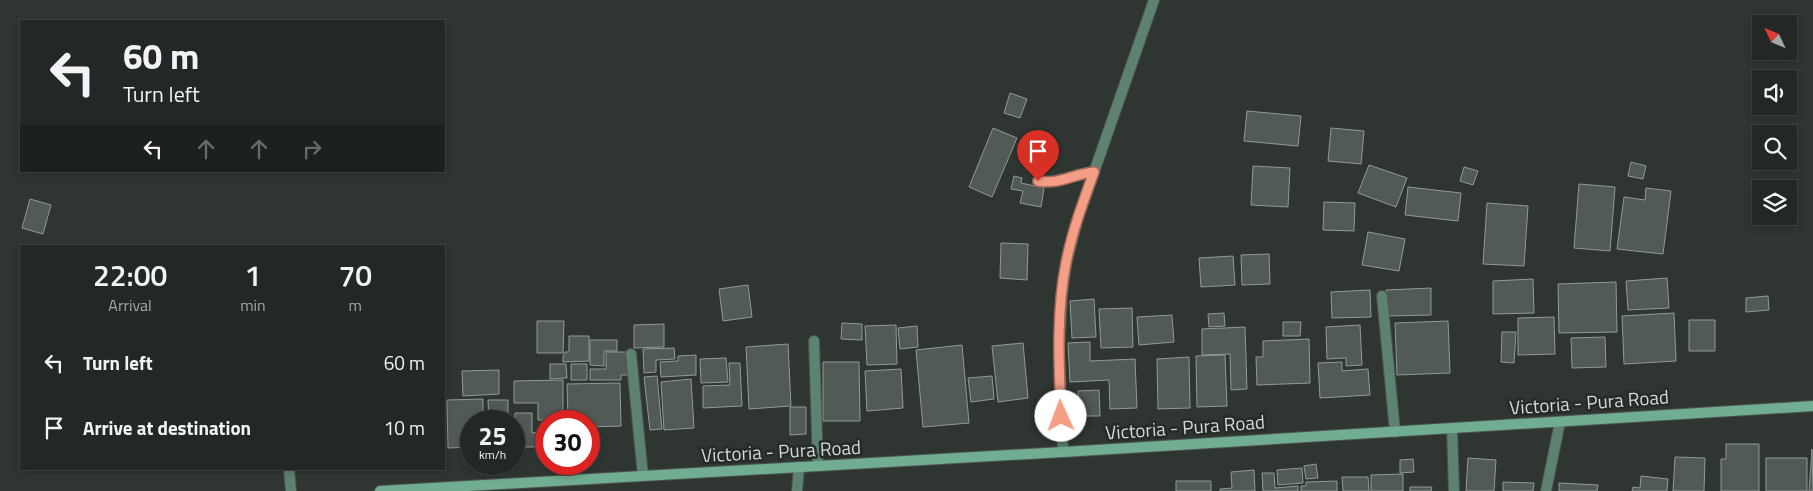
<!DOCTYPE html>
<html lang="en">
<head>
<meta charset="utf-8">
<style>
  body { margin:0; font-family:"Titillium Web",sans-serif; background:#2b302e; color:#f1f3f6; height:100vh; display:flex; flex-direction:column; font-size:19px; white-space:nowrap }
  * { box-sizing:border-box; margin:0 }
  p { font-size:16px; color:#a3a6a7 }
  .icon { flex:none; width:28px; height:28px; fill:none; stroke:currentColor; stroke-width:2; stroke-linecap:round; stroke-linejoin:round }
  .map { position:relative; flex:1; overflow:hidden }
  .side { position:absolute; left:20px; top:245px; width:425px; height:225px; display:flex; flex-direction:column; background:#232826; border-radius:0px; box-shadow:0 2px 8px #0003,0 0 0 1px #404443 }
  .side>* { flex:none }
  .hud { position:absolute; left:20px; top:20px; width:425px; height:152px; border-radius:0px; box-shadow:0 2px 8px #0003,0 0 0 1px #404443; background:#232826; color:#f1f3f6; overflow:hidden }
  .needle { width:32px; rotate:314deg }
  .fabs { position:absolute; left:1752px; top:15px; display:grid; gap:10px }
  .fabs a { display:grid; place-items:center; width:45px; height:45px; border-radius:0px; background:#232826; box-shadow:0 2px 8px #0003,0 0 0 1px #404443; font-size:25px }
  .speed { position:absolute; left:460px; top:410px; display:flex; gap:10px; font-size:25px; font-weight:700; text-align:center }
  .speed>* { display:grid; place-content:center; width:65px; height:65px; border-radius:50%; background:#232826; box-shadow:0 2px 8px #0003,0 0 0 1px #404443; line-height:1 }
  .speed small { font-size:12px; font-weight:400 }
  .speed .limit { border:8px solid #d22; background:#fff; color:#111 }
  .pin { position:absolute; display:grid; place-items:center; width:42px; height:42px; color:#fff; margin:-51px -21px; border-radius:50% 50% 50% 0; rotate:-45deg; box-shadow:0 0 5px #0007 }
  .pin .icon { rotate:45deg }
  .me { position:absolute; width:55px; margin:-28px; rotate:358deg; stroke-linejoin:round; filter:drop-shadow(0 0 4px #0008) }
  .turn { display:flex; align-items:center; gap:18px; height:105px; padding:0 20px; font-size:22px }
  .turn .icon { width:65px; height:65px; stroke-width:2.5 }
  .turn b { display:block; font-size:35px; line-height:42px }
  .lanes { display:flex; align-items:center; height:48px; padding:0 20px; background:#0003; justify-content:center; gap:25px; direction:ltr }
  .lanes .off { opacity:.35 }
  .eta { display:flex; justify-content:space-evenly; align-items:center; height:85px; text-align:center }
  .eta b { font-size:30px; font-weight:600; line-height:35px }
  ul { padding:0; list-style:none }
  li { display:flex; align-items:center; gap:15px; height:65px; padding:0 20px }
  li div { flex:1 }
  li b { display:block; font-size:19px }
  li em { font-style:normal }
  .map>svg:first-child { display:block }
</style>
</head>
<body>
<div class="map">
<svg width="1813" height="491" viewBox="0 0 1813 491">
  <rect width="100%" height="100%" fill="#2f3632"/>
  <!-- building -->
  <path fill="#525a55" stroke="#929a96" d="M1010 93 1027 99 1020 118 1004 113Z
    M1247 111 1301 116 1298 146 1244 141Z
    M993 128 1017 138 992 197 969 187Z
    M1331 128 1364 131 1361 164 1328 161Z
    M1631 162 1646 166 1643 179 1628 176Z
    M1369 165 1407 178 1396 207 1358 193Z
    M1253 166 1290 168 1288 207 1251 205Z
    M1464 167 1478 171 1473 185 1460 181Z
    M1014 176 1022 178 1021 183 1044 188 1041 207 1020 203 1023 191 1011 189Z
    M1579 184 1615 187 1610 251 1574 248Z
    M1408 187 1461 193 1458 221 1405 215Z
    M1646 188 1671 191 1663 254 1617 249 1624 197 1645 200Z
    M30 199 51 205 43 234 22 228Z
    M1324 202 1355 203 1354 231 1323 230Z
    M1487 203 1528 206 1524 266 1483 264Z
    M1368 232 1405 239 1399 271 1362 265Z
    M1001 243 1028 244 1027 280 1000 278Z
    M1269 254 1270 284 1242 285 1241 255Z
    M1233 256 1235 285 1201 287 1199 258Z
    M1667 278 1669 308 1628 310 1626 281Z
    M1533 279 1534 313 1493 314V281Z
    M1616 282 1617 332 1559 333 1558 284Z
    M748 285 752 317 723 321 719 289Z
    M1431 288V315L1387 316 1386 290Z
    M1370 290 1371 317 1332 318 1331 292Z
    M1768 296 1769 310 1746 312V298Z
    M1094 299 1096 337 1072 338 1070 301Z
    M1132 308 1133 347 1101 348 1099 309Z
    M1224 313 1225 326 1209 327 1208 314Z
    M1674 313 1676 361 1624 364 1622 316Z
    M1172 315 1174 342 1139 345 1137 317Z
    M1554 317 1555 354 1518 355V318Z
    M1689 320H1715V351H1689Z
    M537 321H564L563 353H537Z
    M1448 321 1450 373 1397 375 1395 323Z
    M1283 322H1301L1300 336H1283Z
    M842 323 862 324V340L841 339Z
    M664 324V347L634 348V325Z
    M896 325 897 364 867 365 865 326Z
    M1360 325 1362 365 1346 366V358L1327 359 1326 327Z
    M917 326 918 347 900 349 898 328Z
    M1245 327 1247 389 1231 390 1230 354 1202 355V329Z
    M1502 332H1516L1514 363 1501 362Z
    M569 336H589V361L563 362V356L565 352H569Z
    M1605 337 1606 367 1572 368 1571 338Z
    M1309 339 1310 383 1257 385 1256 357H1263V341Z
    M590 340H617V351H604V366L590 365Z
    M1090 342V361L1135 359 1137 408 1110 409 1109 380 1070 382 1068 343Z
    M1023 343 1028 398 998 402 992 346Z
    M788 344 791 406 749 409 746 347Z
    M962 345 969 423 923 427 916 350Z
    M674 348 675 359 656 360V372L644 373 643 349Z
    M606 352H629V375H621V380H590V369H606Z
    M696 355V375L661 377 660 362 678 361V356Z
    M1225 355 1227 406 1197 407 1196 356Z
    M1189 357 1190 408 1158 409 1157 359Z
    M726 358 728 382 701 383 700 359Z
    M823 362H859L860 421H823Z
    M1342 362V371L1368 369 1370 395 1320 398 1318 363Z
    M729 363H740L742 406 703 408V386L730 385Z
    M550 364H566L567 378 550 379Z
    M571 364H587V380H571Z
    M901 369 903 408 867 411 865 371Z
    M499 370V394L463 396 462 371Z
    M657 376 662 429 650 430 644 377Z
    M992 376 994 399 971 402 968 378Z
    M691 379 694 428 664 430 661 382Z
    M563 380V420H538V403H514V381Z
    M620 383 621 426 589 427V421H568L567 384Z
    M1099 390 1100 416H1079L1078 391Z
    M483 399V421H471V447L448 448 447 400Z
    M488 400H508V421H489Z
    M790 407H806V434L790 435Z
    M515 413H532V433L541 432V447H514Z
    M1726 444H1759V491H1721V459H1726Z
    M1812 449 1813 491H1809Z
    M1675 457 1705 458 1704 491H1673Z
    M1468 458 1496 460 1494 491H1466Z
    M1766 458H1807V491H1766Z
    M1413 459 1414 472 1400 473V460Z
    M1316 464 1318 478 1306 479 1304 466Z
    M1302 468 1303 483 1278 485 1277 470Z
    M1254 470 1255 491H1220V489L1232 488 1231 472Z
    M1262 473H1274L1275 488 1298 486V491H1263Z
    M1403 474V491H1371V475Z
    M1641 476 1668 479 1667 491H1632L1633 487 1640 488Z
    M1342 477H1368L1369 491H1343Z
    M1176 481H1211V491H1176Z
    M1337 481V491H1301V486H1306V482Z
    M1503 482 1534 483 1533 491H1503Z
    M1559 483 1598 485 1597 491H1559Z
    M1410 487H1432L1431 491H1410Z"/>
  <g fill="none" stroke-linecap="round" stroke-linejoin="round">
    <defs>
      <path id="service" d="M1038 181C1059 185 1073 174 1094 172
        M1382 296 1395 432
        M814 341 818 466
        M631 354 643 476
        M1452 428 1454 491
        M289 469 291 491"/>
      <path id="minor" d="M1063 452 1059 350 1062 294 1066 264 1077 221 1154 0
        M797 491 799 467
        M1546 491 1560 422"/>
      <path id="secondary" d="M380 491 1063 452 1813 406"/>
    </defs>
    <!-- service casing -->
    <use href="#service" stroke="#4d534f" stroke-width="12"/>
    <!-- minor casing -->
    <use href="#minor" stroke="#4d534f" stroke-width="12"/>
    <!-- secondary casing -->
    <use href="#secondary" stroke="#4d534f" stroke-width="12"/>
    <!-- service -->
    <use href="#service" stroke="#5d826f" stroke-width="10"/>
    <!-- minor -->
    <use href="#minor" stroke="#5d826f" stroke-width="10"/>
    <!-- secondary -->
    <use href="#secondary" stroke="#71ae91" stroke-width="10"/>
  </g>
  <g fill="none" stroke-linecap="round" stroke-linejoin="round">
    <defs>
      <path id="route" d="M1038 181C1059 185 1073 174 1094 172 1083 202 1072 232 1066 263 1056 313 1059 366 1061 416"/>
    </defs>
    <!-- route casing -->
    <use href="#route" stroke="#9f6757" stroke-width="12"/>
    <!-- route -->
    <use href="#route" stroke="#f49e86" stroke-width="9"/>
  </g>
  <g text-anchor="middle" stroke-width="5" stroke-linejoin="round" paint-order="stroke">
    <!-- street labels -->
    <g font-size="19" fill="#d3d7d5" stroke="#252c28">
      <text transform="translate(1589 402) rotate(-4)" y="7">Victoria - Pura Road</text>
      <text transform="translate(1185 427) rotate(-4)" y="7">Victoria - Pura Road</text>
      <text transform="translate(781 451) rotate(-3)" y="7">Victoria - Pura Road</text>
    </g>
  </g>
</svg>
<div class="fabs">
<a><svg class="needle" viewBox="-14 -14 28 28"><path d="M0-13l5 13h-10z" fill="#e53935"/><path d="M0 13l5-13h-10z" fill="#a3a6a7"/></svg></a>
<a><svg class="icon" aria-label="sound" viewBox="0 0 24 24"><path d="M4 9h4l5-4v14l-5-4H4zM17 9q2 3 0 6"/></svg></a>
<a><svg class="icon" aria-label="search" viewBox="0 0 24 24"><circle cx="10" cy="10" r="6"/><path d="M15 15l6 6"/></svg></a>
<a><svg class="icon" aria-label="layers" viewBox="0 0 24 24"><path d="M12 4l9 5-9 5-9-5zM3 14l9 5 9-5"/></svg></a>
</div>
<div class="speed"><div>25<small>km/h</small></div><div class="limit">30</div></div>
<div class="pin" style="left:1038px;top:181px;background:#d93025"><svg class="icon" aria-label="arrive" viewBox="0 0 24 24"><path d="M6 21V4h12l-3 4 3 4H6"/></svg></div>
<svg class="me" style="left:1061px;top:416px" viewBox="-20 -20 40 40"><circle r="19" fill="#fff"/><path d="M0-13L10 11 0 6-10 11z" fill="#f49e86"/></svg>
<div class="hud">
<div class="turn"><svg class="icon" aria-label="left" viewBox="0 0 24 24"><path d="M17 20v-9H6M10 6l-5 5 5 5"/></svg><div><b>60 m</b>Turn left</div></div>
<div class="lanes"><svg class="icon" aria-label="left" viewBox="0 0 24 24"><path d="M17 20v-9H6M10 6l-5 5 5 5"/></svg><svg class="icon off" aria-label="ahead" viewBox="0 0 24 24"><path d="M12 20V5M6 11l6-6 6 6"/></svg><svg class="icon off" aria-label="ahead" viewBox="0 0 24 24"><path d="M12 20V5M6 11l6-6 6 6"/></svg><svg class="icon off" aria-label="right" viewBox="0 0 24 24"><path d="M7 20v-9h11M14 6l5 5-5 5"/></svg></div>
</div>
<section class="side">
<div class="eta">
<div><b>22:00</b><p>Arrival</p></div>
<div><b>1</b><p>min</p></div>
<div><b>70</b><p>m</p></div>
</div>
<ul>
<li><svg class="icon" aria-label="left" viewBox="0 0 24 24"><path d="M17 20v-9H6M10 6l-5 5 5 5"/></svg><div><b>Turn left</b></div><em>60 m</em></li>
<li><svg class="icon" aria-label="arrive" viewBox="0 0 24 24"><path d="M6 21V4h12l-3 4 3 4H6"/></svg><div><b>Arrive at destination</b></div><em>10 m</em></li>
</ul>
</section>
</div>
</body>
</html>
